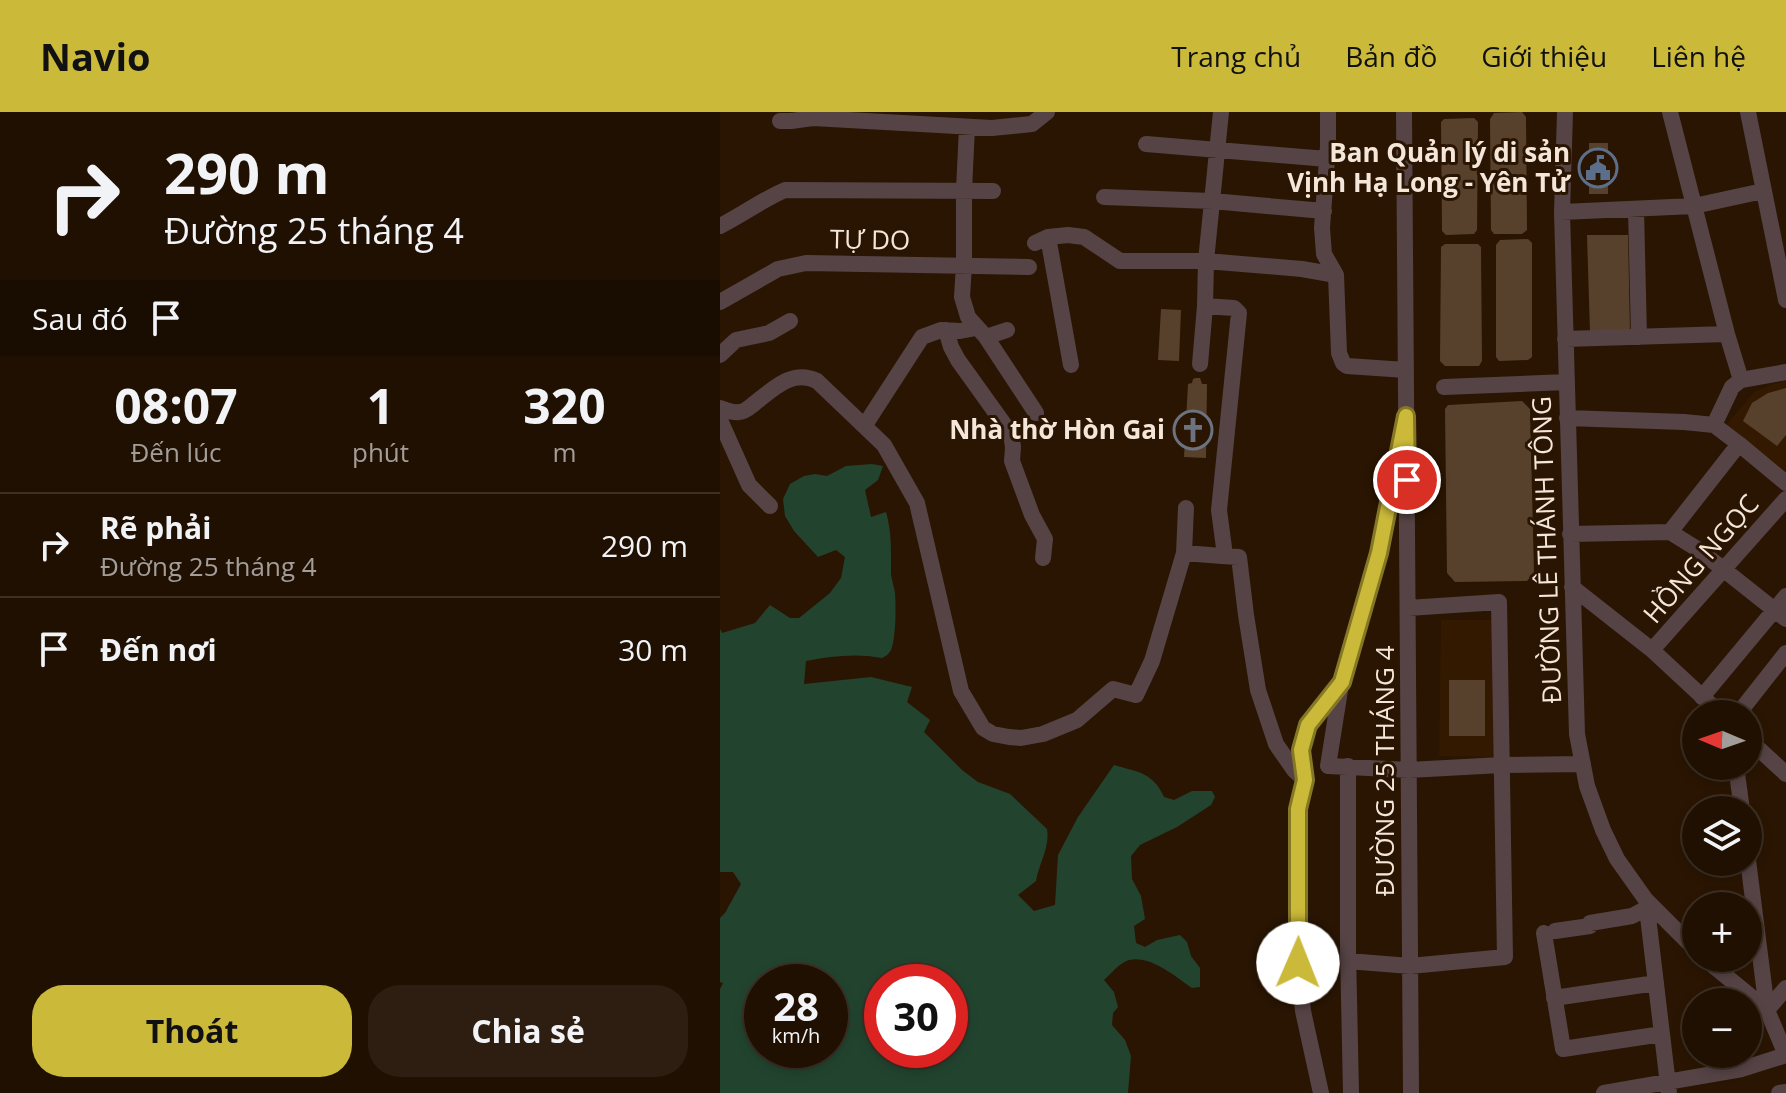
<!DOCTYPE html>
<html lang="vi">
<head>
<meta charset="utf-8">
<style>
  body { margin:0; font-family:"Open Sans",sans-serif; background:#2d1e11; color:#f1f3f6; height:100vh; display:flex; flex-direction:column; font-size:30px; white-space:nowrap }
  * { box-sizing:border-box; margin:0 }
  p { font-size:26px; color:#a29d99 }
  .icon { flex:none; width:44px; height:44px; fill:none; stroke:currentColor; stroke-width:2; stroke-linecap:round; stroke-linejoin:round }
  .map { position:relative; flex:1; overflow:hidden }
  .drawer { display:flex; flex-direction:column; background:#201002; width:720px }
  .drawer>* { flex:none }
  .top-card { background:#201002; color:#f1f3f6; overflow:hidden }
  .needle { width:52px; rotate:272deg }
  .controls { position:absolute; left:962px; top:588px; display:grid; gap:16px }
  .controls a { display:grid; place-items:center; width:80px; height:80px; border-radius:50%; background:#201002; box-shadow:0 4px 12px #0003,0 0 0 2px #3d3024; font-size:40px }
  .speed { position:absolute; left:24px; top:852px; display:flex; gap:16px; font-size:40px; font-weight:700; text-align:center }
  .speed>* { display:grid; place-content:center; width:104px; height:104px; border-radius:50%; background:#201002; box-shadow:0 4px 12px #0003,0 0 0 2px #3d3024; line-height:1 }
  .speed small { font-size:20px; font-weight:400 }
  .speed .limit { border:12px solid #d22; background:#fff; color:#111 }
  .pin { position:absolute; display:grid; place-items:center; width:68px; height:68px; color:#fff; margin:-34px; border:4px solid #fff; border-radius:50%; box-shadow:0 2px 8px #0007 }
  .me { position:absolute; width:88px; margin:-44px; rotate:1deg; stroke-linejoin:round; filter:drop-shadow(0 0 6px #0008) }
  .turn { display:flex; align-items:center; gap:28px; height:168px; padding:0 32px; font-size:36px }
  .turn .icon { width:104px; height:104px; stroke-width:2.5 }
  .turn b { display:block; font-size:56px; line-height:68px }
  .then { display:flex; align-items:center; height:76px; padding:0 32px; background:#0003; gap:16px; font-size:30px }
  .eta { display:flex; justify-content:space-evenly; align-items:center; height:136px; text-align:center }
  .eta b { font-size:48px; font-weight:700; line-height:56px }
  .action { display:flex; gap:16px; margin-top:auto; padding:16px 32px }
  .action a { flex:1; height:92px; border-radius:32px; background:#cbb939; color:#111; font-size:32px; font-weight:700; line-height:92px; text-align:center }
  .action a+a { background:#2d1e11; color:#f1f3f6 }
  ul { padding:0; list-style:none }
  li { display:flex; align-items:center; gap:24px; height:104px; padding:0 32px; border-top:2px solid #3d3024 }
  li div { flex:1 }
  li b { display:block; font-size:30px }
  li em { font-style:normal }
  header { display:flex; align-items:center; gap:48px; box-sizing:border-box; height:112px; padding:0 40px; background:#cbb939; color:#111 }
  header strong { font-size:38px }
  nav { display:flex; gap:44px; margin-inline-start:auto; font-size:28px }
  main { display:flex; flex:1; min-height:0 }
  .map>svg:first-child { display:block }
</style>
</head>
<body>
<header>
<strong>Navio</strong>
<nav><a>Trang chủ</a><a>Bản đồ</a><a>Giới thiệu</a><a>Liên hệ</a></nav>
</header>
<main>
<section class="drawer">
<div class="top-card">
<div class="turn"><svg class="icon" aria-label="right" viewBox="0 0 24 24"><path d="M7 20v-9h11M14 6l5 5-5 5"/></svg><div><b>290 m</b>Đường 25 tháng 4</div></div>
<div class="then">Sau đó<svg class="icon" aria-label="arrive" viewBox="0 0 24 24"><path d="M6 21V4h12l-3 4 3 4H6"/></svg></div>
</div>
<div class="eta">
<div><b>08:07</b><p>Đến lúc</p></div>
<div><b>1</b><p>phút</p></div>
<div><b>320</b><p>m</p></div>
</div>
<ul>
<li><svg class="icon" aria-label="right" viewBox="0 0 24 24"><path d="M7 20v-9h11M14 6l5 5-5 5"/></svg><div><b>Rẽ phải</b><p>Đường 25 tháng 4</p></div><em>290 m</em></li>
<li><svg class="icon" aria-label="arrive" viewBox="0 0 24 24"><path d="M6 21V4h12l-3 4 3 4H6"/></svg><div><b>Đến nơi</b></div><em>30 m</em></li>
</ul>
<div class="action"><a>Thoát</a><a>Chia sẻ</a></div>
</section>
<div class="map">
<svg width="1066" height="981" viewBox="0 0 1066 981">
  <rect width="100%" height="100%" fill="#2a1502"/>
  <!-- built -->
  <path fill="#321900" d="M1066 269V364L1006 313 1034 280 1053 272Z
    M721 508H776L775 645 719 644Z"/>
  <!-- green -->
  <path fill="#22442f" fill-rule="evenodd" d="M152 352 163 354 158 368 145 378 151 405 166 400C172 421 171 440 171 462 172 469 174 475 175 481 176 495 176 526 171 538 168 543 166 544 162 546 136 541 112 544 86 549L84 572 151 565 192 575 187 590 210 608 204 620 242 658 258 670 290 682 327 717C330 736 319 751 316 769L298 783 314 799 335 793 338 743 358 705 394 653C417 660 433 660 444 685L454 688 472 679H492L495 685 491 693 457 715 420 733 411 744 412 767 421 784 425 807 414 814 416 831 425 835 437 828 460 823 467 830 471 844 480 856V875L472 876C456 865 431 843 409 848 399 851 392 861 384 868L394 880 398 895 393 901 392 913 405 928 411 944 408 981H0V877L3 871 0 870V806L5 801 21 772 13 760H0V517L2 521 35 511 50 493 70 506H79L110 481 121 466 125 445 116 438 98 445 74 419 65 404 63 387 70 372 84 364 95 362 107 364 126 354ZM42 870H110V938H42ZM162 870H230V938H162Z"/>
  <!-- building -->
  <path fill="#58412c" d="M802 0 806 5 807 118 802 122H774L771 118 770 7 774 1Z
    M754 6 758 10 757 118 754 122 726 123 722 119 721 10 724 7Z
    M869 31H888V82H869Z
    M867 123H908L910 221 870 220Z
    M808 127 812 131V245L808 248 779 249 776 245V133L780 128Z
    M725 132H758L761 135 762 249 759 254H725L720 249 721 135Z
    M441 197 461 198 459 249 438 248Z
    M476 266H480L482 272H487L486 346 464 345 468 272 472 271 473 267Z
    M1066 276V323L1057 334 1023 309 1032 291 1048 281Z
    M802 289 810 297 814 461 807 469 735 470 727 461 725 297 728 293Z
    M729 568H765V624H729Z"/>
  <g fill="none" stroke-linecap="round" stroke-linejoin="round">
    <!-- minor -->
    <path stroke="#564346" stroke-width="16" d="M501 0 486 149 485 194 514 196 519 201 499 398 504 436 502 444 519 445 526 503 538 578 556 632 574 658 585 668
      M608 0V34L602 116 604 142 616 163 619 241 623 251 627 254 686 258
      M684 0 691 981
      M845 0 842 100 857 622 867 674 883 718 897 747 926 788 976 838
      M950 0 1007 222 1021 268 1012 275 994 313
      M1028 0 1066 188
      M60 9H71L93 6 272 16 312 12 327 0
      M247 15 244 78V153L242 185 248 205 266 225 316 301
      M426 32 607 47
      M384 85 492 89 604 99
      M916 97 919 225
      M842 100 974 94 1043 79
      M0 114C22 103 42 88 65 78L273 79
      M328 125 351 253
      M315 131 328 125 348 123 364 125 400 149H486L582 157 616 163
      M0 190 58 157 86 151 309 155
      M226 218 231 235 238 248 291 322 293 335 292 349 312 403 325 427 323 446
      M266 225 287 218
      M845 227 1007 222
      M0 243 16 228 49 221 70 209
      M480 252 485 194
      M1021 268 1066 260
      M724 275 847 270
      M0 296C5 298 13 301 19 300 25 300 31 294 35 291 54 276 73 257 97 269L164 333 197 391 241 579 263 616 273 622 289 625 301 626 323 622 357 608 393 577 416 583 432 549 464 441 466 396
      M847 306 964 310 994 313 1019 332 1066 371
      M0 308 29 373 50 394
      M145 313 202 225 221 218 240 219 251 217 254 213
      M950 420 979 438 1066 507
      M950 420 1019 332
      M850 422 950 420
      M464 441 502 444
      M852 475 932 538 1001 602
      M932 538 1066 387
      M621 572 608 654 689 658 781 653 863 652
      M982 585 1066 484
      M1018 602 1066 541
      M1028 627 1066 662
      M628 654V839L631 981
      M1016 654 1022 698
      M1028 748 1047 898
      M926 788 949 981
      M835 819 870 814V811L912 804 927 796
      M824 821 843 937 942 922
      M984 846 1047 898 1066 943
      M628 849 690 854 785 845 779 490 688 496
      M834 886 936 871
      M1047 898 1066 876
      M601 981 583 899 578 851V697L585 668 581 638 588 613 622 570 659 441 680 338
      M884 981 1022 957 1066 943
      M1059 981 1066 980"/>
  </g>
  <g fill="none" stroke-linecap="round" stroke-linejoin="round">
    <defs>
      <path id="route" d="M578 851V697L585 668 581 638 588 613 622 570 659 441 686 304 687 368"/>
    </defs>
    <!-- route casing -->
    <use href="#route" stroke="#847825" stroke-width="20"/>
    <!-- route -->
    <use href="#route" stroke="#cbb939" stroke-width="14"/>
  </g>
  <!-- icons -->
  <defs>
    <symbol id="civic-ring" viewBox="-11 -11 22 22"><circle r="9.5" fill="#2a1502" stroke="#5c6f8a" stroke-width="1.5"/><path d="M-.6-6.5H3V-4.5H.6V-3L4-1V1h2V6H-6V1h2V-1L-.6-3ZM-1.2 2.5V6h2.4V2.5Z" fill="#5c6f8a"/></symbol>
    <symbol id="church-ring" viewBox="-11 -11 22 22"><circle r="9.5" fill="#2a1502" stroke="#6b7280" stroke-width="1.5"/><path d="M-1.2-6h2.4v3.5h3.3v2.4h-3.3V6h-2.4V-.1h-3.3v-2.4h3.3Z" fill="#6b7280"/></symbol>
  </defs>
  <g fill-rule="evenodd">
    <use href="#civic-ring" x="856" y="34" width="44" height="44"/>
    <use href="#church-ring" x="451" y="296" width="44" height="44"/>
  </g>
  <g text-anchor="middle" stroke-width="6" stroke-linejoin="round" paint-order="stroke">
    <!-- poi labels -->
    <g font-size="26" font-weight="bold" fill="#f5e6da" stroke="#2a1502" text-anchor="end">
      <text x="850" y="50">Ban Quản lý di sản<tspan x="850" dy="30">Vịnh Hạ Long - Yên Tử</tspan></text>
      <text x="445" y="327">Nhà thờ Hòn Gai</text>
    </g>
    <!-- street labels -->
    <g font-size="26" fill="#f5e6da" stroke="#2a1502">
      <text transform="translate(150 128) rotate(1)" y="9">TỰ DO</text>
      <text transform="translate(827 438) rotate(-92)" y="9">ĐƯỜNG LÊ THÁNH TÔNG</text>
      <text transform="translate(981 447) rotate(-49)" y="9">HỒNG NGỌC</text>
      <text transform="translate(665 659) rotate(-90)" y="9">ĐƯỜNG 25 THÁNG 4</text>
    </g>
  </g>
</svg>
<div class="controls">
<a><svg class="needle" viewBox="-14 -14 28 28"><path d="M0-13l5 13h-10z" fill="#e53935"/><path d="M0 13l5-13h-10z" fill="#a29d99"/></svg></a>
<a><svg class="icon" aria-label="layers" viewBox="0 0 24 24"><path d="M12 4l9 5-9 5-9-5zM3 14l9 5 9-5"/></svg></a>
<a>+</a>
<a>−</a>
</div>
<div class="speed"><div>28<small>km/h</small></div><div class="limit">30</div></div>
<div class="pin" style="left:687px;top:368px;background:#d93025"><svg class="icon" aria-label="arrive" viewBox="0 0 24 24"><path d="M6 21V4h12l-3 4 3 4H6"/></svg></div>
<svg class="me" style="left:578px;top:851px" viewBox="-20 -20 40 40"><circle r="19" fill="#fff"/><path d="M0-13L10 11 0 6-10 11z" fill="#cbb939"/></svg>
</div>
</main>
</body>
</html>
